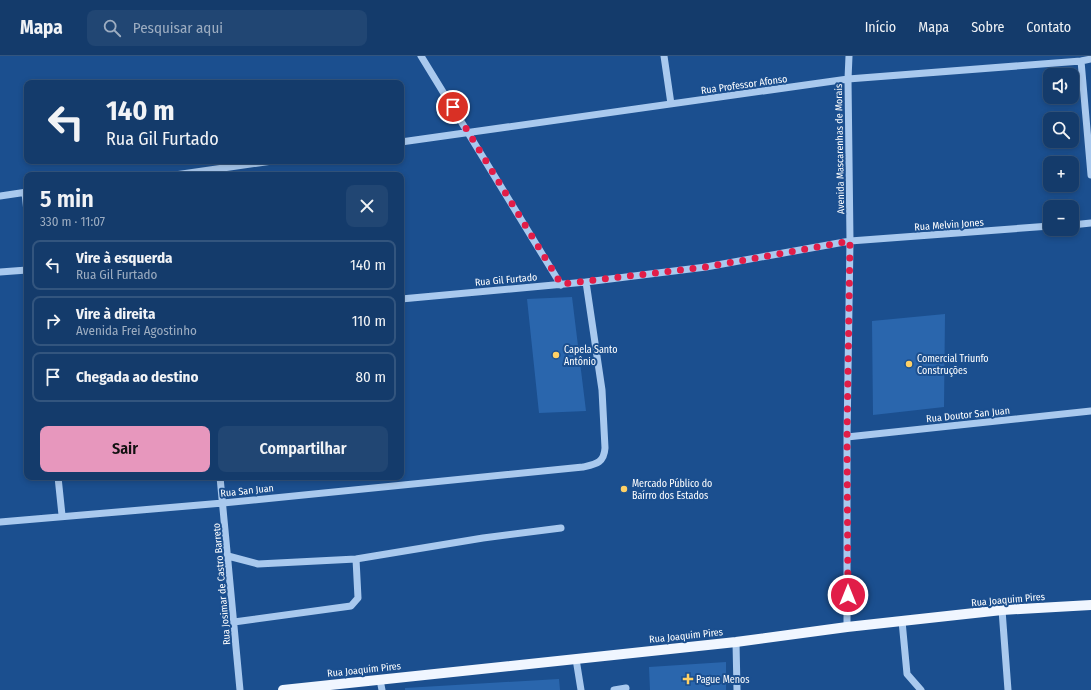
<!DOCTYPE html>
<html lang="pt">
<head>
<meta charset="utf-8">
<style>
  body { margin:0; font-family:"Fira Sans Condensed",sans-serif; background:#214673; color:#f1f3f6; height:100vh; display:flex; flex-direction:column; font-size:15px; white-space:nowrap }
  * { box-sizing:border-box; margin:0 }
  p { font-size:13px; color:#9dadc1 }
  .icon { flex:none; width:22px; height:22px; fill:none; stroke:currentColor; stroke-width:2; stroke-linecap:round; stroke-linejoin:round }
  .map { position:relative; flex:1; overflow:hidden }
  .side { position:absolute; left:24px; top:116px; width:380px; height:308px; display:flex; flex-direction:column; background:#143b6b; border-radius:8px; box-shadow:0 2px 6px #0003,0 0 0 1px #33557e }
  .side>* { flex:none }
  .top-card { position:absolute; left:24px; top:24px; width:380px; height:84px; border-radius:8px; box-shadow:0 2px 6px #0003,0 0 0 1px #33557e; background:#143b6b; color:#f1f3f6; overflow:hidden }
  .buttons { position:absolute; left:1043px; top:12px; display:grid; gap:8px }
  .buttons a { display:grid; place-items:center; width:36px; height:36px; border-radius:8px; background:#143b6b; box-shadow:0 2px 6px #0003,0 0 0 1px #33557e; font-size:20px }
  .pin { position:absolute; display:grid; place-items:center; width:34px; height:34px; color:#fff; margin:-17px; border:2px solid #fff; border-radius:50%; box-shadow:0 1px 4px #0007 }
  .me { position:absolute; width:44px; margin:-22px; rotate:0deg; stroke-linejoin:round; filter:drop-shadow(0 0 3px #0008) }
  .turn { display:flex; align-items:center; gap:14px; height:84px; padding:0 16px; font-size:18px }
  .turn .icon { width:52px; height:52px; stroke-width:2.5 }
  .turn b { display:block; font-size:28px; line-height:34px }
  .round { display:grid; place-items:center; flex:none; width:42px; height:42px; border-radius:8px; background:#214673 }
  .headline { display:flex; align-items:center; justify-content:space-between; height:68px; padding:0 16px }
  h1 { font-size:24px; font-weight:600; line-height:30px }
  .cta { display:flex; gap:8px; margin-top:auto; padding:8px 16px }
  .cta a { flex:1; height:46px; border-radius:8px; background:#e797bd; color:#111; font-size:16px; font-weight:600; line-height:46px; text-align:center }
  .cta a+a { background:#214673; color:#f1f3f6 }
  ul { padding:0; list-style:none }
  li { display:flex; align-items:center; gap:12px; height:50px; margin:0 8px 6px; padding:0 8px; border:2px solid #33557e; border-radius:8px }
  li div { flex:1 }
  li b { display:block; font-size:15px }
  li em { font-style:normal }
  header { display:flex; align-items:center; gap:24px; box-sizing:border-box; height:56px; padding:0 20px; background:#143b6b; border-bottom:1px solid #33557e }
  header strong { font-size:19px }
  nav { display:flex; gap:22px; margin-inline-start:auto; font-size:14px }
  .search { width:280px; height:36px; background:#214673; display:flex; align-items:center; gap:10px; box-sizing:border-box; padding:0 14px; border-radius:8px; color:#9dadc1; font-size:15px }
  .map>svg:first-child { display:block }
</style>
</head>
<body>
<header>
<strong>Mapa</strong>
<div class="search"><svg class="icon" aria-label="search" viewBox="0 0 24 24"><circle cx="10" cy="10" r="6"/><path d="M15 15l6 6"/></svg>Pesquisar aqui</div>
<nav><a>Início</a><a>Mapa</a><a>Sobre</a><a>Contato</a></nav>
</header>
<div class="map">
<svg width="1091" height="634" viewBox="0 0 1091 634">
  <rect width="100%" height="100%" fill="#1b4f8f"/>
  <!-- building -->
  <path fill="#2a66ad" d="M572 241 586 355 539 357 527 243Z
    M945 258 944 351 873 359 872 265Z
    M726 606V634H650L649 611Z
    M559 623 560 634H405V632Z"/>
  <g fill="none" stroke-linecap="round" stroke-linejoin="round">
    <!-- minor -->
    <path stroke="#a9c9ee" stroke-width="7" d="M421 0 561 229
      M664 0 671 48
      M1081 5 1091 119
      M401 86 848 23 1081 5 1091 3
      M175 119 272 105
      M25 137 27 156
      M0 140 27 136
      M1072 169 1091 167
      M0 216 27 214
      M401 243 586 226 706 211 850 185 1050 170
      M847 381 1091 355
      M58 421 62 459
      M220 421 240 634
      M0 466 223 447 583 411C596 408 604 407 605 392L602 334 586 226
      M228 500 258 508 356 503 483 482 561 472
      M1002 554 1008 634
      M902 565 907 618 921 634
      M234 566 351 550 358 542 356 503
      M847 571V381L850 185 848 23 849 0
      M736 586 737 634
      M576 603 581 634
      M380 624 382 634
      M614 634 626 632"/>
    <!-- major -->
    <path stroke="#f0f6ff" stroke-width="10" d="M283 634 736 586 847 571 1002 554 1091 549"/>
  </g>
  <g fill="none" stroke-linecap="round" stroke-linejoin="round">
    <!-- route -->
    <path stroke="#e11d48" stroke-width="7" stroke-dasharray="0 12.6" d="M453 51 561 228 706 211 850 185 847 381 848 539"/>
  </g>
  <!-- markers -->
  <g fill="#ffd166" stroke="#1b4f8f" stroke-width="1.5">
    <circle cx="556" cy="299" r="4"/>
    <circle cx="909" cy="308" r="4"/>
    <circle cx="624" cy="433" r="4"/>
    <path d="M686 617h4v4h4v4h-4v4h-4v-4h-4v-4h4z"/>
  </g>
  <g text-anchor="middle" stroke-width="4" stroke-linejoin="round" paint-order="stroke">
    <!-- street labels -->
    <g font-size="10" fill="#fff" stroke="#1b4f8f">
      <text transform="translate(744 28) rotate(-8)" y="4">Rua Professor Afonso</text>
      <text transform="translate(839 93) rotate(-91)" y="4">Avenida Mascarenhas de Morais</text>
      <text transform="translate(949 168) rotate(-4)" y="4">Rua Melvin Jones</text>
      <text transform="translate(506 223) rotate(-5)" y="4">Rua Gil Furtado</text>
      <text transform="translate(968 358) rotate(-6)" y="4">Rua Doutor San Juan</text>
      <text transform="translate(247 434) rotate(-6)" y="4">Rua San Juan</text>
      <text transform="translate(221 528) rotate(-95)" y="4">Rua Josimar de Castro Barreto</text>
      <text transform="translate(1008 543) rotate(-5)" y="4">Rua Joaquim Pires</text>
      <text transform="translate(686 579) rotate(-6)" y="4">Rua Joaquim Pires</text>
      <text transform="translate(364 613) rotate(-6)" y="4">Rua Joaquim Pires</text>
    </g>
    <!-- poi labels -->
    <g font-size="10" fill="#fff" stroke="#1b4f8f" text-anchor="start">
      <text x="564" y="297">Capela Santo<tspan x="564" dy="12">Antônio</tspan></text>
      <text x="917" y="306">Comercial Triunfo<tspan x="917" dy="12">Construções</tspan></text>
      <text x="632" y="431">Mercado Público do<tspan x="632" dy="12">Baírro dos Estados</tspan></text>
      <text x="696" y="627">Pague Menos</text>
    </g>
  </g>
</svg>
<div class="buttons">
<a><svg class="icon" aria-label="sound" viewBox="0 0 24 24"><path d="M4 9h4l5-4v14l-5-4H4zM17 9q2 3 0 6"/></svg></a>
<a><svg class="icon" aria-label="search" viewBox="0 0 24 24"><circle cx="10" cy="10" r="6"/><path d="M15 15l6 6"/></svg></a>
<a>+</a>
<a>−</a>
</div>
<div class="pin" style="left:453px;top:51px;background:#d93025"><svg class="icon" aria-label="arrive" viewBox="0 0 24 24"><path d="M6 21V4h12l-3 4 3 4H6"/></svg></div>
<svg class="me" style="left:848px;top:539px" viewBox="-20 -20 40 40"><circle r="17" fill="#e11d48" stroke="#fff" stroke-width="3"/><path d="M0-11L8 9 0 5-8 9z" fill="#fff"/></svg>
<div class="top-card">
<div class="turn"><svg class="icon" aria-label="left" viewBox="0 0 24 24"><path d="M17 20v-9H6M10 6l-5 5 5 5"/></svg><div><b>140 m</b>Rua Gil Furtado</div></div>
</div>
<section class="side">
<div class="headline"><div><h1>5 min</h1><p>330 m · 11:07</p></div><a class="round"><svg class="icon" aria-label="close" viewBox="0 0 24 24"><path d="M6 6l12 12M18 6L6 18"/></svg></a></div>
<ul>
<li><svg class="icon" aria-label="left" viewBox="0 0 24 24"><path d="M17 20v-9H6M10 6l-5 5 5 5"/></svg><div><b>Vire à esquerda</b><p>Rua Gil Furtado</p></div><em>140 m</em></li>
<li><svg class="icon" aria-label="right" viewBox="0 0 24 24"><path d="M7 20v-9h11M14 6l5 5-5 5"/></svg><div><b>Vire à direita</b><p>Avenida Frei Agostinho</p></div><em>110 m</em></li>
<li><svg class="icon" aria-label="arrive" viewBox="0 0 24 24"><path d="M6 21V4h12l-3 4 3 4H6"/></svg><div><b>Chegada ao destino</b></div><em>80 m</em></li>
</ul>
<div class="cta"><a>Sair</a><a>Compartilhar</a></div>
</section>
</div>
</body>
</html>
